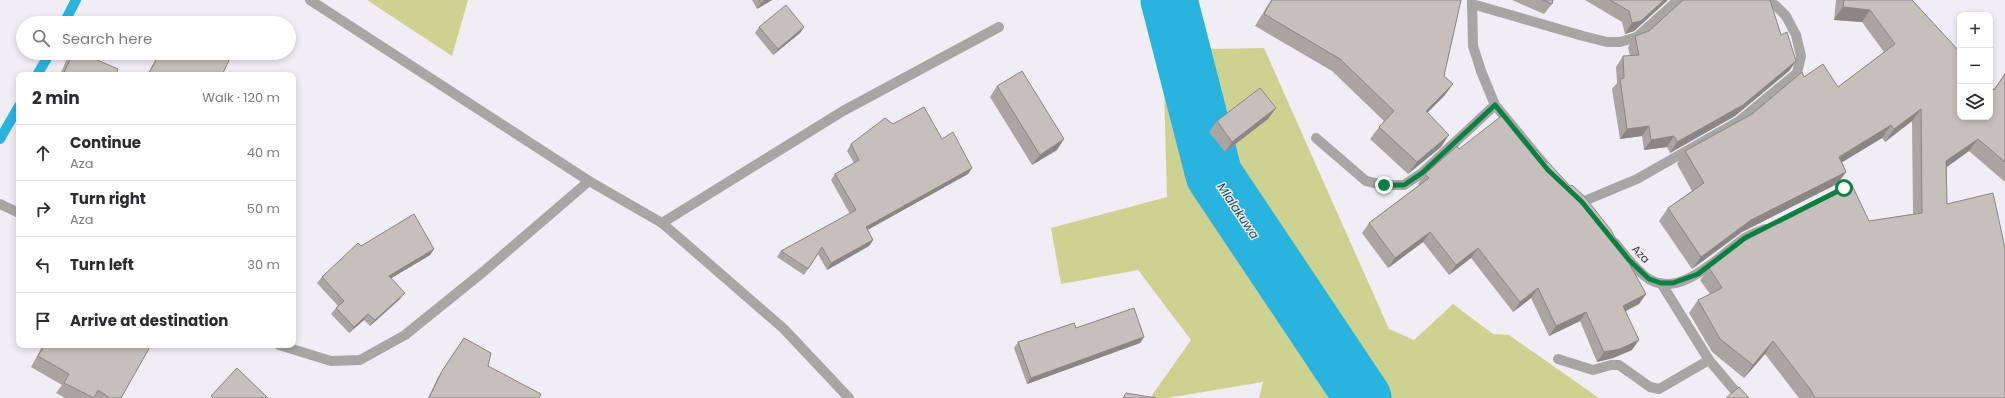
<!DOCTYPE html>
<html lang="en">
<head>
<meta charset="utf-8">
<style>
  body { margin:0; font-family:Poppins,sans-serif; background:#f7f7f7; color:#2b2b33 }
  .controls { position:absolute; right:12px; top:12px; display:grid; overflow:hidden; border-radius:8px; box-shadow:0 2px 6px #0003 }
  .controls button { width:36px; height:36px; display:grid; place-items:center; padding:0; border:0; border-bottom:1px solid #e1e1e2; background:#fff; color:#2b2b33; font:20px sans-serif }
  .stop { position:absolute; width:12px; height:12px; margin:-9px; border:3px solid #0b8043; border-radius:50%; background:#fff }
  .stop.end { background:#0b8043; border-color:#fff; box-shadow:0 1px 4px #0008 }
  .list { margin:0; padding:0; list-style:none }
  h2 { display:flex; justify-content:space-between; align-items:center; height:52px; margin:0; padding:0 16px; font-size:17px }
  h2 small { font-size:13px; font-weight:400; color:#7c7c81 }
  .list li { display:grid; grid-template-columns:26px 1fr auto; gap:12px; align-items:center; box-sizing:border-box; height:56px; padding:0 16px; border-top:1px solid #e1e1e2 }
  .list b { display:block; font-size:15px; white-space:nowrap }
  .list p { margin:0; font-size:13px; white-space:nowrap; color:#7c7c81 }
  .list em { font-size:13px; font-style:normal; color:#7c7c81 }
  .icon { flex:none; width:22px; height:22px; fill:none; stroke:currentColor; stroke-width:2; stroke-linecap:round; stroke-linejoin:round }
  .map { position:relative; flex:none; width:2005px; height:398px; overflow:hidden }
  .search { position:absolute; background:#fff; box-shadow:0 2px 6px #0003; left:16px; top:16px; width:280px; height:44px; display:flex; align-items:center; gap:10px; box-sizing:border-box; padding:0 14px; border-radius:22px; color:#7c7c81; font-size:15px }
  .panel { position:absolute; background:#fff; box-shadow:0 2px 6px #0003; left:16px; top:72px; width:280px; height:276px; border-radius:8px }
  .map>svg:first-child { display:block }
  .green { fill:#ced291 }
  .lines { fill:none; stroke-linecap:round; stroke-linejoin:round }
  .stream { stroke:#28b4de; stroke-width:10 }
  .river { stroke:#28b4de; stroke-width:57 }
  .street { stroke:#a8a5a5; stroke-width:10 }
  .wall { fill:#aaa4a2 }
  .shaded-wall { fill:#8b8684 }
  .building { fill:#c6bfbc; stroke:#8b8684 }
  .route { stroke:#0b8043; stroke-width:5 }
  .labels { text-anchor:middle; stroke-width:3; stroke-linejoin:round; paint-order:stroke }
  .street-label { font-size:11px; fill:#3d3c3f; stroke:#f0eef4 }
  .water-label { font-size:12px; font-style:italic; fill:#11485a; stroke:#f0eef4 }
</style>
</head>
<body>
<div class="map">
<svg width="2005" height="398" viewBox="0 0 2005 398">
  <rect width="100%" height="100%" fill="#f0eef4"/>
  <!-- green -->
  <g class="green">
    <polygon points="367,0 468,0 452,56"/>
    <polygon points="1264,48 1389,329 1414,340 1453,304 1493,334 1509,335 1599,398 1259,398 1263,382 1167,398 1150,398 1191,340 1138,270 1061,284 1051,228 1167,197 1163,50"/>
  </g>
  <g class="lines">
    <!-- stream -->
    <g class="stream">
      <polyline points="64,23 76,0"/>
      <polyline points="37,75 50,53"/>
      <polyline points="0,139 19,106"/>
    </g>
    <!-- river -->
    <polyline class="river" points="1169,0 1214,175 1363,398"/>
    <!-- street -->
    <g class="street">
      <polyline points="310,0 589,181 662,223 783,328 849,398"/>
      <polyline points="1472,0 1473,46 1481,71 1495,105 1543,163"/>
      <polyline points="1472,4 1583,36 1607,42 1620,42 1637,37 1678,0"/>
      <polyline points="1316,138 1366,181 1384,185 1404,185 1422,173 1495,105"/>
      <polyline points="1582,202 1637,179 1739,121 1797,73 1801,56 1796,35 1786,16 1775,5 1764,0"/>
      <polyline points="0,204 19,213"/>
      <polyline points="662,223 843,111 999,27"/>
      <path d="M1615,243C1625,255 1636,271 1649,279C1681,299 1721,254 1745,238C1751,234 1758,232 1765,229"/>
      <polyline points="1661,283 1709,360 1741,398"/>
      <polyline points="279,345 331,361 360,360 405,335 483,272 589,181"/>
      <polyline points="1558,359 1593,370 1611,365 1619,365 1650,387 1659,389 1709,360"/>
    </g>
  </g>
  <!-- wall -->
  <g class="wall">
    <polygon points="752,0 772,0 757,9"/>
    <polygon points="1271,0 1461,0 1444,76 1453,84 1444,96 1427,113 1441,147 1408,174 1370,139 1379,127 1384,121 1332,71 1255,26"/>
    <polygon points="1512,0 1553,0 1552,4 1544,14"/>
    <polygon points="1585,0 1668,0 1634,31 1625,34 1622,22"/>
    <polygon points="1836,0 1912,0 1994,90 2005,73 2005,182 1969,151 1947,167 1947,204 2005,398 1799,398 1765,354 1744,378 1712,352 1689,313 1698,300 1710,294 1700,280 1709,268 1869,221 1913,214 1912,121 1885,142 1882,138 1842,162 1846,172 1837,184 1742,232 1692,269 1659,221 1668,208 1692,191 1677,164 1685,151 1752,114 1804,77 1838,87 1884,52 1862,22 1834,20"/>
    <polygon points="759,27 804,27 800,33 773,55 755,33"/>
    <polygon points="1649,31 1781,35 1796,61 1789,71 1735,116 1670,153 1667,147 1644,150 1642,136 1620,139 1612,89 1617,83 1616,67 1623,56 1630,56 1628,47 1635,36"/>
    <polygon points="72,53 81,53 116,75 60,75 66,61"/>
    <polygon points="159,53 219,53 222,75 147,75"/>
    <polygon points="997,86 1057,150 1032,165 990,97"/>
    <polygon points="1268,119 1225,152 1209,132 1217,121"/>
    <polygon points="893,124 942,139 972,168 968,174 867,230 873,240 869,246 827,270 818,254 804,275 777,257 781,251 850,214 831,180 835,174 854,163 847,151 851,144"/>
    <polygon points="1459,149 1533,153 1546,162 1646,294 1639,304 1626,311 1632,350 1613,358 1597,362 1580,321 1549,336 1531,298 1513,312 1471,258 1449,275 1423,242 1388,268 1362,233 1369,223 1419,185 1418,184 1425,174"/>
    <polygon points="361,246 434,249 430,255 391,278 400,299 370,326 364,320 349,333 331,314 336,308 338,306 317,283 322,277"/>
    <polygon points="1076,328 1144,337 1140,343 1027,384 1014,348 1018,342"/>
    <polygon points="464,338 488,366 539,398 428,398 438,377"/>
    <polygon points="43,345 151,345 121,398 65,398 56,393 62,385 31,367"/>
  </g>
  <!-- shaded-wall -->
  <g class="shaded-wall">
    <polygon points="765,0 772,0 757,9 761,3"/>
    <polygon points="1664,0 1668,0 1634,31 1625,34 1632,23"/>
    <polygon points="1843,7 1870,10 1862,22 1834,20"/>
    <polygon points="804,27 800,33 773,55 778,49"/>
    <polygon points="1796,61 1789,71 1735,116 1670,153 1677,142"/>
    <polygon points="1453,84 1444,96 1417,123 1426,111"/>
    <polygon points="1276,108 1268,119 1225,152 1232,142"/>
    <polygon points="1921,109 1912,121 1885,142 1894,129"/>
    <polygon points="1891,125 1882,138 1831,169 1839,157"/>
    <polygon points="1649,126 1642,136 1620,139 1627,129"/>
    <polygon points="1449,135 1441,147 1408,174 1417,162"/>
    <polygon points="1674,136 1667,147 1644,150 1651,140"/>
    <polygon points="1064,139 1057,150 1032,165 1040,155"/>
    <polygon points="1978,139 1969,151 1938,173 1946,161"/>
    <polygon points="972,168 968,174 862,233 866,227"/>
    <polygon points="1846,172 1837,184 1742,232 1692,269 1701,257 1751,220"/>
    <polygon points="1430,232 1423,242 1388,268 1395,258"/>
    <polygon points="873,240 869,246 827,270 831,263"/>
    <polygon points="1478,248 1471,258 1449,275 1456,265"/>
    <polygon points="434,249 430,255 385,282 389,276"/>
    <polygon points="1538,288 1531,298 1513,312 1520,302"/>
    <polygon points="405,293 400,299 370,326 375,320"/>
    <polygon points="1646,294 1639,304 1616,316 1623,306"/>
    <polygon points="1586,312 1580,321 1549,336 1556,326"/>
    <polygon points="368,314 364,320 349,333 354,327"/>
    <polygon points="1144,337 1140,343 1027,384 1031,378"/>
    <polygon points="1639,340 1632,350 1613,358 1597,362 1604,352"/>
    <polygon points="1773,341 1765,354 1744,378 1753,365"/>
  </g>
  <!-- building -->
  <g class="building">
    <polygon points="759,0 765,0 761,3"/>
    <polygon points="1272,0 1461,0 1444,76 1453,84 1426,111 1449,135 1417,162 1379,127 1394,111 1340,59 1264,14"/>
    <polygon points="1543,0 1553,0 1552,4"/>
    <polygon points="1610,0 1664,0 1641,21 1632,23 1629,11"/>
    <polygon points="1683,0 1770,0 1781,35 1787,32 1796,61 1743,105 1677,142 1674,136 1651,140 1649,126 1627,129 1620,79 1624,78 1623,56 1639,55 1635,36 1649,31"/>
    <polygon points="1844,0 1912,0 1960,52 1960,117 1990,117 1990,85 1994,90 2005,74 2005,162 1978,139 1946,161 1947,204 1993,193 2005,248 2005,398 1815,398 1810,389 1773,341 1753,365 1720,339 1698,300 1722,288 1709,268 1757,231 1851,183 1869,221 1922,213 1921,109 1894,129 1891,125 1839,157 1846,172 1751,220 1701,257 1668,208 1704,183 1685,151 1752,114 1802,72 1804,77 1823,64 1838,87 1895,44 1870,10 1843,7"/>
    <polygon points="786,5 804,27 778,49 759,27"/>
    <polygon points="73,53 81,53 118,69 116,75 63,75"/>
    <polygon points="160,53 219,53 230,58 222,75 152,75 149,73"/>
    <polygon points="1022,71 1064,139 1040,155 997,86"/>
    <polygon points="1260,88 1276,108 1232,142 1217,121"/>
    <polygon points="924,107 942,139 953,132 972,168 866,227 873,240 831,263 822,247 808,269 781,251 856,210 835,174 859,160 851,144 885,118 893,124"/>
    <polygon points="1504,114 1533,153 1537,150 1546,162 1548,162 1570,186 1572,185 1584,196 1611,230 1646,294 1623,306 1639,340 1620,349 1604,352 1586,312 1556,326 1538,288 1520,302 1478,248 1456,265 1430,232 1395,258 1369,223 1429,178 1425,174 1457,146 1459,149"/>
    <polygon points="414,214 434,249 389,276 405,293 375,320 368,314 354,327 336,308 344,301 322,277 358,243 361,246"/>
    <polygon points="1134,308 1144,337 1031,378 1018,342 1074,323 1076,328"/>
    <polygon points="464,338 491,353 488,366 541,394 539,398 429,398 442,371"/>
    <polygon points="45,345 151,345 121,398 110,398 98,390 94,398 64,383 69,374 38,356"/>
    <polygon points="237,368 268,398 213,398 211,396"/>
    <polygon points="1739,387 1749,398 1726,398"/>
    <polygon points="1126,393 1156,398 1123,398"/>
  </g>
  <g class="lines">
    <!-- route -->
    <polyline class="route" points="1384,185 1404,185 1422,173 1495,105 1548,170 1582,202 1629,260 1649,279 1661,283 1673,283 1698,274 1745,238 1844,188"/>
  </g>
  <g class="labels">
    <!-- street labels -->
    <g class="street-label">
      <text transform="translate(1641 254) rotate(47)" y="4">Aza</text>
    </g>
    <!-- water labels -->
    <g class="water-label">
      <text transform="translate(1238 211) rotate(56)" y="4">Mlalakuwa</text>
    </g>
  </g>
</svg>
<div class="controls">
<button>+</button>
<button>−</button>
<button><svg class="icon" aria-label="layers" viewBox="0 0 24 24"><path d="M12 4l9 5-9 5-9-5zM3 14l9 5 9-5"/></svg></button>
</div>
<div class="stop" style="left:1844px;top:188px"></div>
<div class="stop end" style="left:1384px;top:185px"></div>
<div class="search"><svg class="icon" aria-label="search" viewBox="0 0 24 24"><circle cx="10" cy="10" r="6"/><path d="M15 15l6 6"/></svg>Search here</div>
<section class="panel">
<h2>2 min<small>Walk · 120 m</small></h2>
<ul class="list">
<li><svg class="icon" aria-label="ahead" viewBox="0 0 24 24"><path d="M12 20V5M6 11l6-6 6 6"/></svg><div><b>Continue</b><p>Aza</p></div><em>40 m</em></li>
<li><svg class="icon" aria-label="right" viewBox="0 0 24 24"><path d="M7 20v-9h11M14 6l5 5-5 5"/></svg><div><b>Turn right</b><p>Aza</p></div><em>50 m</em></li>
<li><svg class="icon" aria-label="left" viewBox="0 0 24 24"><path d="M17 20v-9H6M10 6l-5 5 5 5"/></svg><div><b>Turn left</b></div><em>30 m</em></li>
<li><svg class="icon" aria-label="arrive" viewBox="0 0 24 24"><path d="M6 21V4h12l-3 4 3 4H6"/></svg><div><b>Arrive at destination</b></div></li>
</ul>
</section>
</div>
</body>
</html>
